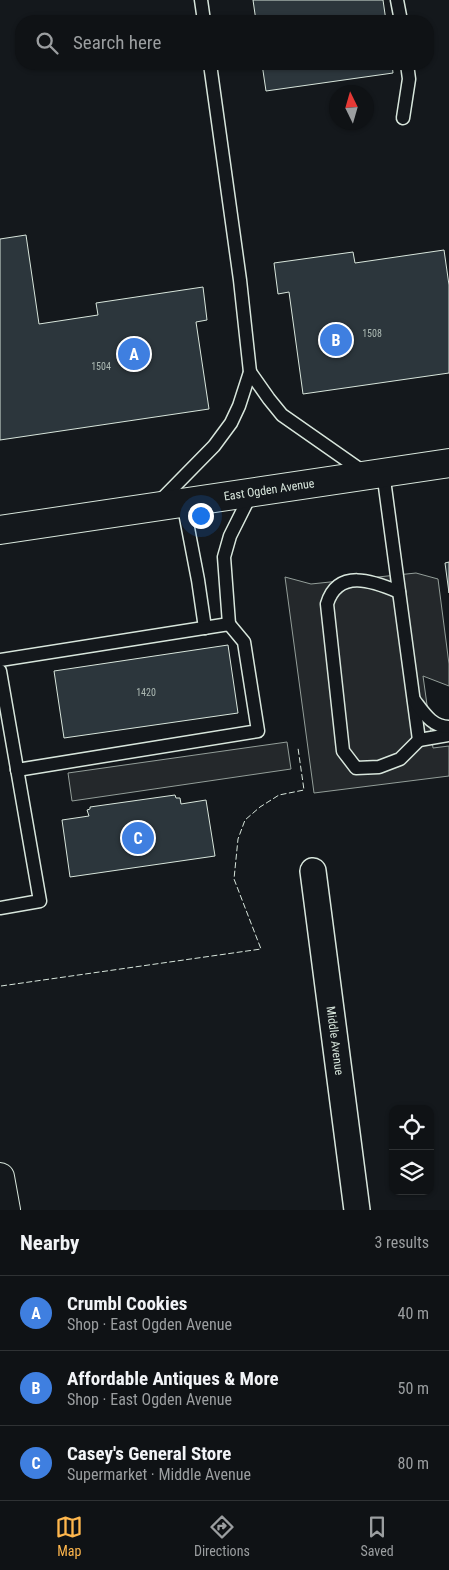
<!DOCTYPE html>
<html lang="en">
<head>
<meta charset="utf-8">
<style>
  body { margin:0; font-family:"Roboto Condensed",sans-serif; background:#181b1e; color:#f1f3f6 }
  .controls { position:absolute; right:15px; bottom:15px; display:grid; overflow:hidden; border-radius:10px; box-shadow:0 1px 4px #0004 }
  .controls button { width:45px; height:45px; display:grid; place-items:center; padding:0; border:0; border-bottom:1px solid #2f3234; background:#0f1215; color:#f1f3f6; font:25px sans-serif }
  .compass { position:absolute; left:329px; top:85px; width:45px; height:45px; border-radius:50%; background:#0f1215; box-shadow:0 1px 4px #0004; rotate:355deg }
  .you { position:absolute; left:200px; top:515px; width:18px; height:18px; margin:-12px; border:4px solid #fff; border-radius:50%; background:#1a73e8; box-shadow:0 0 0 8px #1a73e833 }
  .badge { display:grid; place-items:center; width:32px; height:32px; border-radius:50%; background:#ffb74d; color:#fff; font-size:16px; font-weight:700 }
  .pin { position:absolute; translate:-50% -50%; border:2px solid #fff; box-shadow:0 1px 5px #0006 }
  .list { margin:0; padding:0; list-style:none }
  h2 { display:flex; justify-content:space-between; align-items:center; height:65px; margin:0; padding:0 20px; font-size:21px }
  h2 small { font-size:16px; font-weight:400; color:#9b9ea0 }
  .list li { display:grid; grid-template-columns:32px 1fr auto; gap:15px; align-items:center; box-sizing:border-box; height:75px; padding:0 20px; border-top:1px solid #2f3234 }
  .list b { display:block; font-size:19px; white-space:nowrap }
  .list p { margin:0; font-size:16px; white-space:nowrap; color:#9b9ea0 }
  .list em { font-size:16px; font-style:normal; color:#9b9ea0 }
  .icon { flex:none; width:28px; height:28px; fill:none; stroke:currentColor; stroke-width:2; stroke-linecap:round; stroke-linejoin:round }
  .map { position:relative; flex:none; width:449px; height:1210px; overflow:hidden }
  .search { position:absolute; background:#0f1215; box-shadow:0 1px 4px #0004; left:15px; right:15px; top:15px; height:55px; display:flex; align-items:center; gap:12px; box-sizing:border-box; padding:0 18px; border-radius:20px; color:#9b9ea0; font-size:19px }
  .sheet { height:290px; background:#0f1215 }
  nav { display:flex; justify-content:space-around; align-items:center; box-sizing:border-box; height:70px; border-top:1px solid #2f3234; background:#0f1215; font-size:14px; color:#9b9ea0 }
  nav a { display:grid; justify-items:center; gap:2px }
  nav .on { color:#ffb74d }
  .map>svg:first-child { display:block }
  .parking { fill:#24282b; stroke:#939e99 }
  .building { fill:#2c363c; stroke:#d8e6dc }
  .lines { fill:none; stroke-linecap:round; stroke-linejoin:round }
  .lane-casing { stroke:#d8e6dc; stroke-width:15 }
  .street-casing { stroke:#d8e6dc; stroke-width:28 }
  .secondary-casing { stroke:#d8e6dc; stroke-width:30 }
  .primary-casing { stroke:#d8e6dc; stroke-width:30 }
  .lane { stroke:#14181c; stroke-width:12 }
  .street { stroke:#14181c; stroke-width:25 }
  .secondary { stroke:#14181c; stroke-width:28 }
  .primary { stroke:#14181c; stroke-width:28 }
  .fence { stroke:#d8e6dc; stroke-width:1; stroke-dasharray:6 2.5; stroke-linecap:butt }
  .labels { text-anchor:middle; stroke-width:4; stroke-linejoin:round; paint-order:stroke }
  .number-label { font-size:10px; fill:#adbab4 }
  .street-label { font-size:12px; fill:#d8e6dc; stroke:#14181c }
</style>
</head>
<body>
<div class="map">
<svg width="449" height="1210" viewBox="0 0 449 1210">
  <rect width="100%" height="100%" fill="#14181c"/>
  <!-- parking -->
  <g class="parking">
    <polygon points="416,573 438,579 449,664 449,686 423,676 433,748 449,746 449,776 314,793 285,577 311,584"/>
    <polygon points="287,742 291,769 72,801 68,773"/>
  </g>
  <!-- building -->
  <g class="building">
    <polygon points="253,0 383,0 386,21 256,21"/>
    <polygon points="262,64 392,64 393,73 266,91"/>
    <polygon points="26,235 39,324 98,315 96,303 203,287 207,320 196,322 209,409 0,440 0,239"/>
    <polygon points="444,250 449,285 449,373 303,394 289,292 278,294 274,263 353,252 355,263"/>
    <polygon points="449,562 449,593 445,563"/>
    <polygon points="228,645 238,713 64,738 54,671"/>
    <polygon points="175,795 176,798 180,798 181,804 206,800 215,856 70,877 62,820 89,816 87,810 90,809 90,807"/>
  </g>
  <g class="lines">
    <!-- lane casing -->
    <g class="lane-casing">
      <g id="lane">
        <polyline points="201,0 204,21"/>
        <polyline points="397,0 401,21"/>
        <polyline points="403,118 409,79 407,64"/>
        <polyline points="250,372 269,399 282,415 365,473"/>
        <polyline points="383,472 419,740 449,735"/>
        <polyline points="159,502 214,446 231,423 239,406 250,372 240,280 210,64"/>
        <polyline points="183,502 198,580 205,628"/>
        <path d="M399,592C373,581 338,568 327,604L343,751L356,768L379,767L400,759L419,740"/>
        <polyline points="229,624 224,557 230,536 252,492"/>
        <polyline points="0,660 229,624 244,642 258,731 17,770"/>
        <polyline points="0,671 40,901 0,908"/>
        <path d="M414,700C424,713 432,727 449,727"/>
      </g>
    </g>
    <!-- street casing -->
    <g class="street-casing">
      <g id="street">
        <path id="s1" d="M313,871L357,1210"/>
      </g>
    </g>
    <!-- secondary casing -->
    <g class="secondary-casing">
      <polyline id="secondary" points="0,1177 6,1210"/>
    </g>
    <!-- primary casing -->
    <g class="primary-casing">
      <g id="primary">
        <path id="s2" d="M0,530L449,463"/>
      </g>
    </g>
    <!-- lane -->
    <use href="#lane" class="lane"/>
    <!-- street -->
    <use href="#street" class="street"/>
    <!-- secondary -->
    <use href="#secondary" class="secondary"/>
    <!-- primary -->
    <use href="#primary" class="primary"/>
    <!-- fence -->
    <polyline class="fence" points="1,986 261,949 234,879 238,839 245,820 260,807 279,795 304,790 298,748"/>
  </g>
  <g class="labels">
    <!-- number labels -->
    <g class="number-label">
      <text x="372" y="337">1508</text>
      <text x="101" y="370">1504</text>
      <text x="146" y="696">1420</text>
    </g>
    <!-- street labels -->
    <g class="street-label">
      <text dy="4" stroke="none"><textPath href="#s2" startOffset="272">East Ogden Avenue</textPath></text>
      <text dy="4" stroke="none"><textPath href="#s1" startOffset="171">Middle Avenue</textPath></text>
    </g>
  </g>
</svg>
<div class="controls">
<button><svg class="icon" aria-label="locate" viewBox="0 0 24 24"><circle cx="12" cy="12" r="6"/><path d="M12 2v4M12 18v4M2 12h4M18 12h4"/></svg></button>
<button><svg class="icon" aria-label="layers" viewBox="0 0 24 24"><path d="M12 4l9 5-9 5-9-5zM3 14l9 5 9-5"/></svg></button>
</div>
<svg class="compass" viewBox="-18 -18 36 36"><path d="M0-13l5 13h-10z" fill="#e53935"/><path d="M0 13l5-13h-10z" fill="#9b9ea0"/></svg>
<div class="you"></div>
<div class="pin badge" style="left:134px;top:354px;background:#3f7fe0">A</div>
<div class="pin badge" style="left:336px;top:340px;background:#3f7fe0">B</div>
<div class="pin badge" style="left:138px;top:838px;background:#3f7fe0">C</div>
<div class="search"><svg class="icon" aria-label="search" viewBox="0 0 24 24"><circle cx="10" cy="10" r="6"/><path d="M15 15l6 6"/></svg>Search here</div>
</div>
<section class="sheet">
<h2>Nearby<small>3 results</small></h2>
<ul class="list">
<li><span class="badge" style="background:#3f7fe0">A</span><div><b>Crumbl Cookies</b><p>Shop · East Ogden Avenue</p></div><em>40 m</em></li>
<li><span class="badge" style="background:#3f7fe0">B</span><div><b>Affordable Antiques &amp; More</b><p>Shop · East Ogden Avenue</p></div><em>50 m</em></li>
<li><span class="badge" style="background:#3f7fe0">C</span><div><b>Casey's General Store</b><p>Supermarket · Middle Avenue</p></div><em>80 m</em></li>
</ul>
</section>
<nav>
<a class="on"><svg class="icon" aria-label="map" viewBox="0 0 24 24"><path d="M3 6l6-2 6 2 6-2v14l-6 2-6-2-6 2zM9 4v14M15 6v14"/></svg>Map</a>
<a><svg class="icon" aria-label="directions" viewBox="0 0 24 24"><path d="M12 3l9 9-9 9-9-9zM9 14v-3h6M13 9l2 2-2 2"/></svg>Directions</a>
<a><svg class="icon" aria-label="saved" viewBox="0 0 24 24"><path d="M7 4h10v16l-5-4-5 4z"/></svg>Saved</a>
</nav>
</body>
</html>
